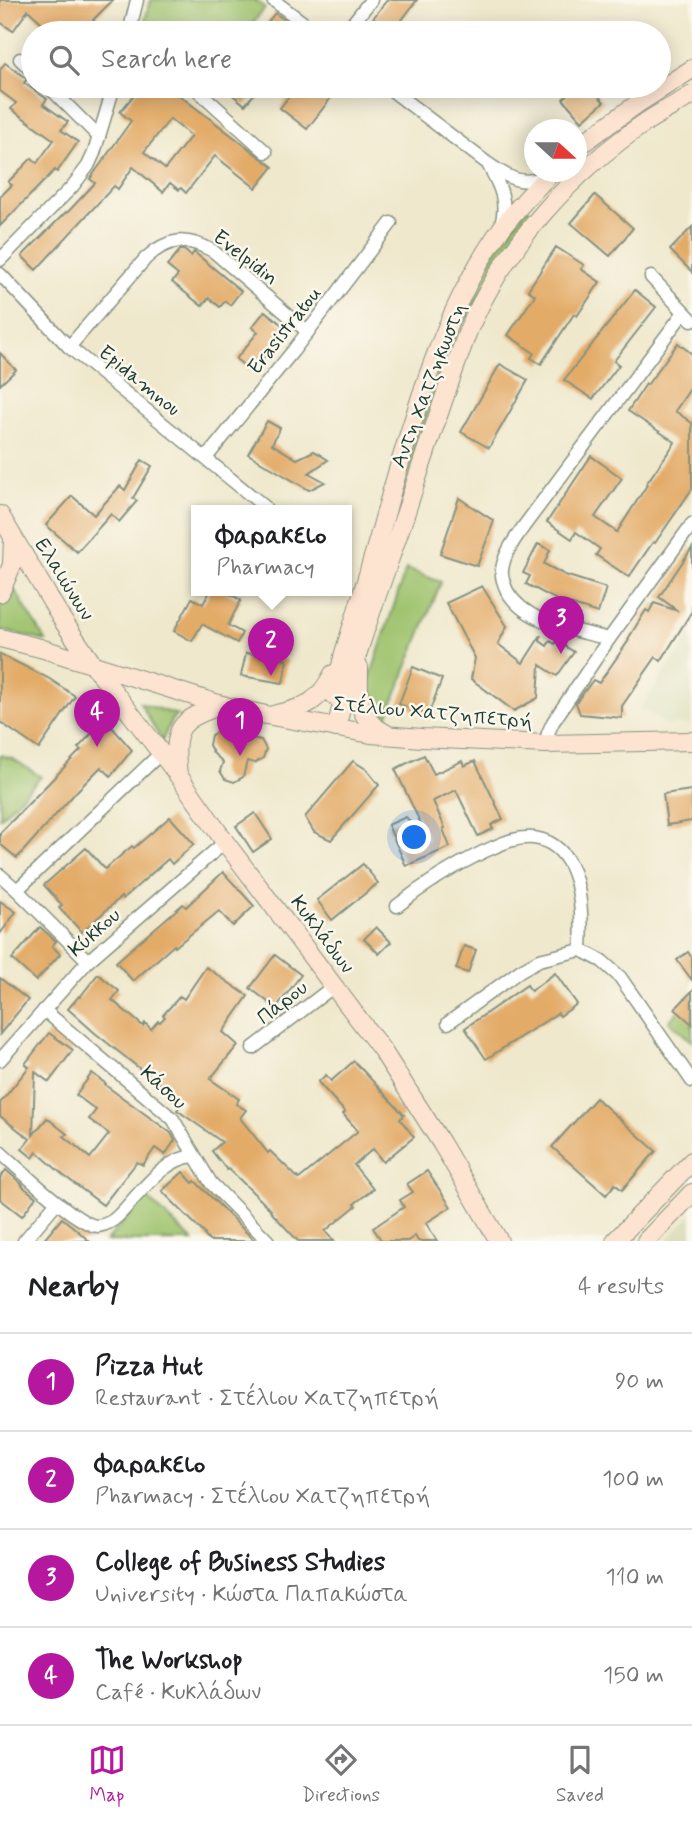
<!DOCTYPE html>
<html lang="en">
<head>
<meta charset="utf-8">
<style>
  body { margin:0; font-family:Mynerve,sans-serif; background:#f2f2f2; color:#202124 }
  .compass { position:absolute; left:524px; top:119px; width:63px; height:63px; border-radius:50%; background:#fff; box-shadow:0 4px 18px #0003; rotate:111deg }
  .you { position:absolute; left:415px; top:838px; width:24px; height:24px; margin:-18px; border:5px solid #fff; border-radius:50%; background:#1a73e8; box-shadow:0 0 0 10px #1a73e833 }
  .badge { display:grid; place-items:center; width:46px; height:46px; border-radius:50%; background:#b5179e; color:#fff; font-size:23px; font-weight:700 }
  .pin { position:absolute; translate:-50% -58px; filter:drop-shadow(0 2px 4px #0008) }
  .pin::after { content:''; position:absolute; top:37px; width:24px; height:21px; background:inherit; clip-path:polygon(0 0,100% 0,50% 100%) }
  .popup { position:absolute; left:191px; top:505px; width:161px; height:91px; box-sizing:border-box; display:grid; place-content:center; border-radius:0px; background:#fff; filter:drop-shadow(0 2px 5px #0005); font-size:23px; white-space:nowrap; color:#757577 }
  .popup b { font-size:26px; color:#202124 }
  .popup::after { content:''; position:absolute; left:50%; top:100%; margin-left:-14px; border:14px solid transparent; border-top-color:#fff }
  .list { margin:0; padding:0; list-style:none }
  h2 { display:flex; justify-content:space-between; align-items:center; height:91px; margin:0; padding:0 28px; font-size:30px }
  h2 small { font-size:23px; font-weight:400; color:#757577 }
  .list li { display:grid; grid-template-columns:46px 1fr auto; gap:21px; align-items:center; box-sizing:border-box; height:98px; padding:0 28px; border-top:2px solid #e0e0e0 }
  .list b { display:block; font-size:26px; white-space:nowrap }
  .list p { margin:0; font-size:23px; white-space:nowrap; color:#757577 }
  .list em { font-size:23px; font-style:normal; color:#757577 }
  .icon { flex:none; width:38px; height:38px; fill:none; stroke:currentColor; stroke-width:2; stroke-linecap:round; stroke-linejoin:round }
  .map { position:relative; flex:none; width:692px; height:1241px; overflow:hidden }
  .search { position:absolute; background:#fff; box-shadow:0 4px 18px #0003; left:21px; right:21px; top:21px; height:77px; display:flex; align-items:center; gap:18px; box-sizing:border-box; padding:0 24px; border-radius:38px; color:#757577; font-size:26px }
  .sheet { height:483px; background:#fff }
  nav { display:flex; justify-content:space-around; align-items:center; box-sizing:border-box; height:98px; border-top:2px solid #e0e0e0; background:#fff; font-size:19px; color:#757577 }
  nav a { display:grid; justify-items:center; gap:4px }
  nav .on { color:#b5179e }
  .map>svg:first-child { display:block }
  .built { fill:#dcdebc }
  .green { fill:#9ec36d; stroke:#5e8050; stroke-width:2 }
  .building { fill:#e3ab68; fill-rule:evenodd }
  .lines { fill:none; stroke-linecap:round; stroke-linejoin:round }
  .minor-casing { stroke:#879280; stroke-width:15 }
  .secondary-casing { stroke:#879280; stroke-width:20 }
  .minor { stroke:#fff; stroke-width:12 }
  .secondary { stroke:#fde4d1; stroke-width:18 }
  .labels { text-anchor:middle; stroke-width:5; stroke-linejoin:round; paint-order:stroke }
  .street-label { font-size:21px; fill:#1f3d34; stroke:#fbf7ec }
</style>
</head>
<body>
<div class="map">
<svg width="692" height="1241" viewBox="0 0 692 1241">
  <rect width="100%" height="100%" fill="#fbf7ec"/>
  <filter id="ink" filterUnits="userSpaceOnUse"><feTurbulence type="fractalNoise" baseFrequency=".0143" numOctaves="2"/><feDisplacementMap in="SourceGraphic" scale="14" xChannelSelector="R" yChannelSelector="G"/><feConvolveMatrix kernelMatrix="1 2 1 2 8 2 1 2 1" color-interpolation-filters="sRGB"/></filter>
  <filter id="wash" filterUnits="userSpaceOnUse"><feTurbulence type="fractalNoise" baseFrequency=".00686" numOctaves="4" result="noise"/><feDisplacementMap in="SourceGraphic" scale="28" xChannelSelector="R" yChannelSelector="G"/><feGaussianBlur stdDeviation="1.57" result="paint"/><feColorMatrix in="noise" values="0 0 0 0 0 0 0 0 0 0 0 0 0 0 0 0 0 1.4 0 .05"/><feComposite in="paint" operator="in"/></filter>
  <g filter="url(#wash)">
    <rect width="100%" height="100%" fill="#efe8cc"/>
    <!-- built -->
    <g class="built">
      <polygon points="692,633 692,724 667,725 640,708"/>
      <polygon points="692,1214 692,1241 666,1241"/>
    </g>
    <!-- green -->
    <g class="green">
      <polygon points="151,0 255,0 265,8 245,33 150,33 143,27"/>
      <polygon points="527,208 534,214 460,328 441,375 400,501 398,500 400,483 452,325 499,245"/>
      <polygon points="406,569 441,582 385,722 377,719 368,710 367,687"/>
      <polygon points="14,589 46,641 0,630 0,607"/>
      <polygon points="140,703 177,715 172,719 162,741"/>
      <polygon points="0,755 13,759 41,777 0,818"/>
      <polygon points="692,997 692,1042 669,1021"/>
      <polygon points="146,1197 193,1241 106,1241"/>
    </g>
    <g id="blocks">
      <!-- building -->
      <g class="building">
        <polygon points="0,0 113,0 93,20 108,33 53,33 28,10 13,31 0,22"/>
        <polygon points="387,0 417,0 392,33 362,33"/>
        <polygon points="275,13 292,25 302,33 259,33"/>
        <polygon points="5,63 27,79 24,83 47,99 43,104 68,122 61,130 78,142 57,172 55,170 0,226 0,197 12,185 8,182 32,158 37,163 54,140 11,109 16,103 0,91 0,70"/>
        <path d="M141,86H167L273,167L256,188L215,156L186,193L181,188L179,190L170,183L163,192L133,167L118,189L114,186L36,270L22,256L66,212L67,213L95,183L90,179L131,121L120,112ZM170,119L191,136L165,169L144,152Z"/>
        <polygon points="222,86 261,86 245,105"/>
        <polygon points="297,86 340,86 307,129 280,108"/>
        <polygon points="577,86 589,86 604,102 582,121 563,99"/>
        <polygon points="595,195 633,228 610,256 571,223"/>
        <polygon points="692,227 692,272 670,250"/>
        <polygon points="556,247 584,265 581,269 600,282 577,316 574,314 541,364 531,358 534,353 508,335 535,295 528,290"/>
        <polygon points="180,250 184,250 191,256 194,252 241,291 230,305 225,301 220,307 209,298 202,306 172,282 178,275 167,266"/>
        <polygon points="635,290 656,307 614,361 619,365 593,399 564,380"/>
        <polygon points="265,311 287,329 252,372 236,359 258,332 252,327"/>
        <polygon points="678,343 692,354 692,386 675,411 692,423 692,489 655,543 653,542 629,577 596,555 600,549 576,532 572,539 547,522 591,456 622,478 595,517 617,532 647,485 646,484 674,444 675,442 628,411 646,384 647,385"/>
        <polygon points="0,353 16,370 0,385"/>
        <polygon points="500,364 528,380 489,448 461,432"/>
        <polygon points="267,421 280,428 272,444 297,459 314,451 328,460 309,473 325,482 309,490 248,454"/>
        <polygon points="142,460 152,466 133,498 137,501 119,522 111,514 77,552 46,525 72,496 94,515 120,486 125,490"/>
        <polygon points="459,498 494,521 477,566 440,554"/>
        <polygon points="538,544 550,550 544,564 565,575 606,588 598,613 557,600 526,584 530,576 523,573"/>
        <polygon points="692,548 692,611 661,661 656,657 622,706 622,718 580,714 576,703 593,680 599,683 629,640 628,639 646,610 649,612 654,603 678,611 659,597"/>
        <polygon points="482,586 507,626 498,644 523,663 541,635 540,641 547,646 550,641 555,644 557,641 574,652 557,676 540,665 538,698 514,711 471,679 475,658 446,603"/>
        <polygon points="211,590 222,590 241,600 228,625 242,633 237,643 202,624 192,641 174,631 192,598 203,604"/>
        <polygon points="246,653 287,660 283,683 241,676"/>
        <polygon points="0,654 48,678 75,696 39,749 0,722"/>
        <polygon points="413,667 442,679 428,715 399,704"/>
        <polygon points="105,719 132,750 111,776 101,767 77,791 17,858 0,844 0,833 81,750 78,748"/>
        <polygon points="220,731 229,733 232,739 243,743 252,738 261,740 266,749 263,758 255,763 247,761 243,777 234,782 225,779 220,771 223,762 213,753 209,745 211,735"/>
        <polygon points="424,755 434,774 462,761 464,766 475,761 503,819 491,825 493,829 478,836 456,790 433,801 445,828 443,829 450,847 406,866 388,825 406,817 426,841 428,839 395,769"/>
        <polygon points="353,761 366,769 379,785 331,840 314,832 305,817"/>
        <polygon points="692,790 692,821 667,825 663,794"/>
        <polygon points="255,813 272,839 253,852 236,826"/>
        <polygon points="170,817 194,844 172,864 168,859 123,899 121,897 82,932 59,908 62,905 44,885 86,848 105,869 132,846 134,848"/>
        <polygon points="363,864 378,883 332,920 317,900"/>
        <polygon points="223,872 254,906 233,926 219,911 175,947 174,945 133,981 116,962 183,904 186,907"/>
        <polygon points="0,901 16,912 0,934"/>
        <polygon points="40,927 56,941 52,946 60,954 36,981 12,959"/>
        <polygon points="376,927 391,942 379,954 364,939"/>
        <polygon points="464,946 476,950 468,973 456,969"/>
        <polygon points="688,952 692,958 692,980 677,960"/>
        <polygon points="275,955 301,975 276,1008 250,988"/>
        <polygon points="206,967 248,996 223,1032 238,1045 210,1079 239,1099 236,1104 246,1110 240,1118 268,1153 270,1151 299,1179 358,1131 343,1114 345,1112 318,1082 326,1075 331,1081 354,1061 404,1115 400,1119 414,1137 383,1162 373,1149 354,1165 373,1189 354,1204 356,1206 325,1231 334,1241 298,1241 270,1211 271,1210 229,1169 227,1170 212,1151 222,1142 177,1110 184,1101 149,1076 95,1033 68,1009 79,996 80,997 98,974 119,991 112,1000 143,1026 145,1023 151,1029 158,1021 160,1022 165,1017 163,1015 180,996 184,999"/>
        <polygon points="555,973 577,1004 560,1016 558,1013 486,1059 465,1028 527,985 531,991"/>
        <polygon points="0,978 28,1000 0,1034"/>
        <polygon points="692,991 692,1024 675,1009"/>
        <polygon points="49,1033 73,1050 49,1082 35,1072 33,1135 47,1118 67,1134 64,1136 90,1158 109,1134 89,1119 96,1110 76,1095 92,1073 106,1084 105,1085 171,1133 175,1140 165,1155 155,1148 143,1165 137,1162 103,1205 63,1175 37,1152 33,1158 22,1149 30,1139 0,1116 0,1103 29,1067 25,1064"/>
        <polygon points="596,1098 656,1151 622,1190 615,1184 606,1195 552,1147"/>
        <polygon points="6,1170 23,1185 22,1186 36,1197 22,1216 0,1199 0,1178"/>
        <polygon points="427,1171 451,1207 426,1223 437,1241 418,1241 415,1236 408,1241 382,1241 373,1228 404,1207 400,1200 413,1192 407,1184"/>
        <polygon points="183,1172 193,1183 195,1181 255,1241 209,1241 204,1235 205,1234 162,1191"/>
        <polygon points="62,1218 77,1230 89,1241 43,1241"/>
      </g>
    </g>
  </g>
  <g filter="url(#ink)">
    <use href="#blocks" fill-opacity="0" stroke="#879280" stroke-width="2"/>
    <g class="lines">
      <!-- minor casing -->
      <g class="minor-casing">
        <g id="minor">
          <polyline points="273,0 317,33"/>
          <polyline points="129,33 137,0"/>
          <polyline points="345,33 371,0"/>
          <polyline points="20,59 33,72"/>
          <polyline points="48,86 99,137"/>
          <polyline points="193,86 266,152"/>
          <path d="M386,86L487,163C510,178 517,185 545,178"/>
          <path d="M489,166C500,186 508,202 501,225"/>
          <polyline points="0,260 72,187 88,166 94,153 114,86"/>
          <polyline points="0,274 69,347 265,507"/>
          <polyline points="651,277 692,320"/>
          <path d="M69,347L146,258C168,238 186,236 213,251L308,332"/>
          <polyline points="206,458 293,351 391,223"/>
          <path d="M609,639C574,629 527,625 507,591C504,584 501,577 502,570C504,553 515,539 524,526L684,312"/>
          <polyline points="546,744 548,733 553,722 609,639 692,524"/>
          <polyline points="0,875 17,890 88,961"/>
          <polyline points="17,890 161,753"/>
          <path d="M397,906C426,883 450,868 483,852C499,845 515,836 534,838C583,845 583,913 581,950L539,960L521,970L448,1023"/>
          <polyline points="581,950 602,961 620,977 692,1081"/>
          <polyline points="44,1010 173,1119 211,1183 268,1241"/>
          <polyline points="253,1048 334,986"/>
          <polyline points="0,1060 88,961 225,842"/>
          <path d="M0,1152C17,1167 79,1227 98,1226C105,1225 113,1221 118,1216C139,1195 163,1158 194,1156"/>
          <polyline points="24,1241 57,1202"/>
        </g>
      </g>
      <!-- secondary casing -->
      <g class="secondary-casing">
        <g id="secondary">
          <polyline points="576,148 637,104 692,69"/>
          <polyline points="0,515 63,621 94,666 178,775 225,842 382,1050 442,1144 499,1241"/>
          <polyline points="0,593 12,565 13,539"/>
          <polyline points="0,638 40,648 225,706 266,715 371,734 422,738 546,744 692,741"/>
          <path d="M359,667C359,697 355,718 385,733"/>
          <path d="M334,696L344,653C361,599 377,545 392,490C418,402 444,313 496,236C512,213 532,192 552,172"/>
          <path d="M276,714C307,708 319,701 333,674"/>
          <path d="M336,728C354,656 381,585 405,515C422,463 439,411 458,359C462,348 466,335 471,324C509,242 571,173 646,122C661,112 677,104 692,95"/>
          <path d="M178,775C173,728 177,720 223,705"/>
          <polyline points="615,1241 692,1161"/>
          <polyline points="646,1241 692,1193"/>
        </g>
      </g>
      <!-- minor -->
      <use href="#minor" class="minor"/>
      <!-- secondary -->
      <use href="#secondary" class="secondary"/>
    </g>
  </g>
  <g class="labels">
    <!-- street labels -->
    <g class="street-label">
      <text transform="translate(246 257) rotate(38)" y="7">Evelpidin</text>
      <text transform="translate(284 330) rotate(-52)" y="7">Erasistratou</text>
      <text transform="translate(140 380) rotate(39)" y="7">Epidamnou</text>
      <text transform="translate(428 385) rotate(-69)" y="7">Αντη Χατζηκωστη</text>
      <text transform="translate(65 579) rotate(58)" y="7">Ελαιώνων</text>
      <text transform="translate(433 712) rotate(5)" y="7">Στέλιου Χατζηπετρή</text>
      <text transform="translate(94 932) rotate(-42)" y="7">Κύκκου</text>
      <text transform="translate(323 934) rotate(53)" y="7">Κυκλάδων</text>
      <text transform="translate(282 1002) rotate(-38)" y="7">Πάρου</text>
      <text transform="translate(164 1087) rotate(42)" y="7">Κάσου</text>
    </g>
  </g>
</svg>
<svg class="compass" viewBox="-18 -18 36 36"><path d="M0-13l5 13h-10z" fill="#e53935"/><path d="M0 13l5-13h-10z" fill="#757577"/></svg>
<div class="you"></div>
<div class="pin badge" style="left:240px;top:756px">1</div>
<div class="pin badge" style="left:271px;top:676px">2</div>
<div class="popup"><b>Φαρακειο</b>Pharmacy</div>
<div class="pin badge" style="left:561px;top:654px">3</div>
<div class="pin badge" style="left:97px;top:747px">4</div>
<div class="search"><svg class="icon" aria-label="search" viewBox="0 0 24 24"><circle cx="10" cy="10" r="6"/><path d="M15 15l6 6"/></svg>Search here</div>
</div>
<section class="sheet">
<h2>Nearby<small>4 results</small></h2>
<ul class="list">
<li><span class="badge">1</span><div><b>Pizza Hut</b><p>Restaurant · Στέλιου Χατζηπετρή</p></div><em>90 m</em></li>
<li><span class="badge">2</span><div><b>Φαρακειο</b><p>Pharmacy · Στέλιου Χατζηπετρή</p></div><em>100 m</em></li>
<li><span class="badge">3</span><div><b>College of Business Studies</b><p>University · Κώστα Παπακώστα</p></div><em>110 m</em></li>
<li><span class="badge">4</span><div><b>The Workshop</b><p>Café · Κυκλάδων</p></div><em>150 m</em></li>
</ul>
</section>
<nav>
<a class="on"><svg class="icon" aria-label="map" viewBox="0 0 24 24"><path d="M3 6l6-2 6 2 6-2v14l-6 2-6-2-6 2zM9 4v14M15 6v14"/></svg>Map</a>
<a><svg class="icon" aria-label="directions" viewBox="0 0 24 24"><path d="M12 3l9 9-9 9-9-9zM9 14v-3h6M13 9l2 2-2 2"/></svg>Directions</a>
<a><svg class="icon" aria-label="saved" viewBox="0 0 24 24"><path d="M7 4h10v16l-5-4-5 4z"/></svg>Saved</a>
</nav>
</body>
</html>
